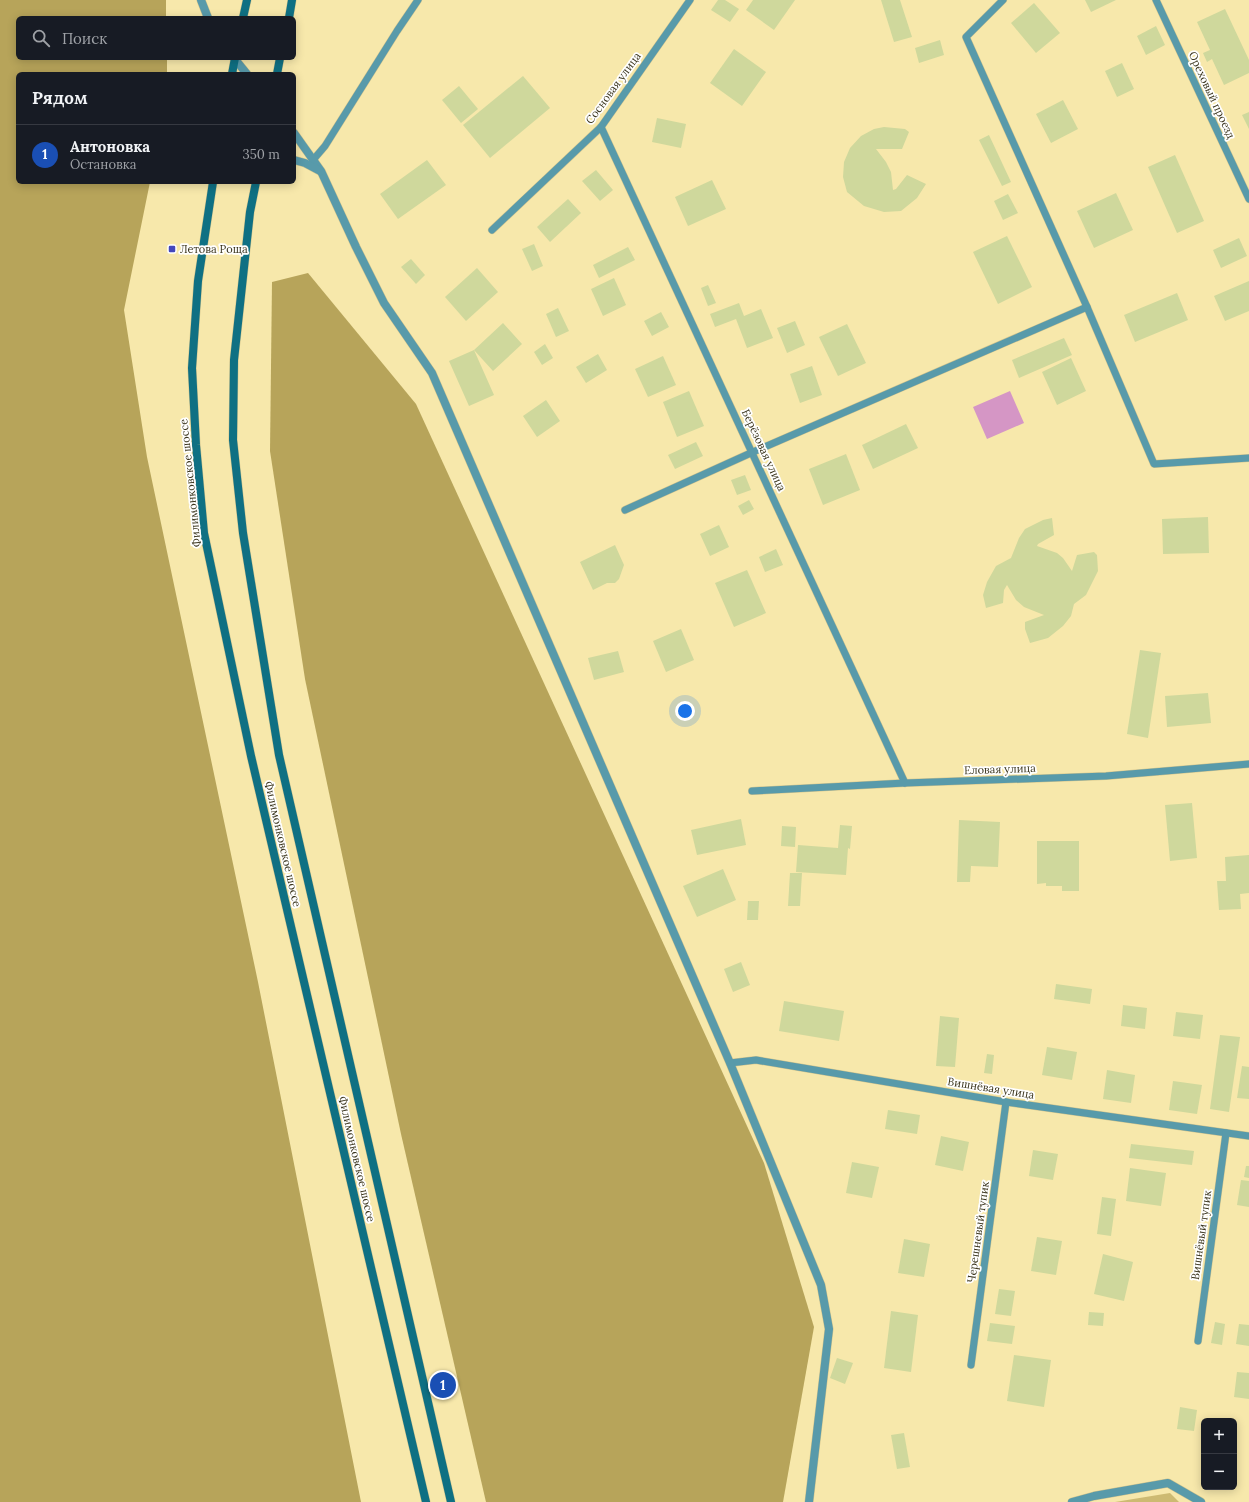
<!DOCTYPE html>
<html lang="ru">
<head>
<meta charset="utf-8">
<style>
  body { margin:0; font-family:Lora,serif; background:#20242c; color:#f1f3f6 }
  .controls { position:absolute; right:12px; bottom:12px; display:grid; overflow:hidden; border-radius:6px; box-shadow:0 2px 10px #0003 }
  .controls button { width:36px; height:36px; display:grid; place-items:center; padding:0; border:0; border-bottom:1px solid #363941; background:#171b24; color:#f1f3f6; font:20px sans-serif }
  .you { position:absolute; left:685px; top:711px; width:14px; height:14px; margin:-10px; border:3px solid #fff; border-radius:50%; background:#1a73e8; box-shadow:0 0 0 6px #1a73e833 }
  .badge { display:grid; place-items:center; width:26px; height:26px; border-radius:50%; background:#7c3aed; color:#fff; font-size:13px; font-weight:700 }
  .pin { position:absolute; translate:-50% -50%; border:2px solid #fff; box-shadow:0 1px 4px #0006 }
  .list { margin:0; padding:0; list-style:none }
  h2 { display:flex; justify-content:space-between; align-items:center; height:52px; margin:0; padding:0 16px; font-size:17px }
  h2 small { font-size:13px; font-weight:400; color:#9ea1a6 }
  .list li { display:grid; grid-template-columns:26px 1fr auto; gap:12px; align-items:center; box-sizing:border-box; height:60px; padding:0 16px; border-top:1px solid #363941 }
  .list b { display:block; font-size:15px; white-space:nowrap }
  .list p { margin:0; font-size:13px; white-space:nowrap; color:#9ea1a6 }
  .list em { font-size:13px; font-style:normal; color:#9ea1a6 }
  .icon { flex:none; width:22px; height:22px; fill:none; stroke:currentColor; stroke-width:2; stroke-linecap:round; stroke-linejoin:round }
  .map { position:relative; flex:none; width:1249px; height:1502px; overflow:hidden }
  .search { position:absolute; background:#171b24; box-shadow:0 2px 10px #0003; left:16px; top:16px; width:280px; height:44px; display:flex; align-items:center; gap:10px; box-sizing:border-box; padding:0 14px; border-radius:6px; color:#9ea1a6; font-size:15px }
  .panel { position:absolute; background:#171b24; box-shadow:0 2px 10px #0003; left:16px; top:72px; width:280px; height:112px; border-radius:6px }
  .map>svg:first-child { display:block }
  .green { fill:#cdba72 }
  .forest { fill:#b7a45a }
  .water { fill:#d596c5 }
  .building { fill:#cfd89c }
  .lines { fill:none; stroke-linecap:round; stroke-linejoin:round }
  .service-casing { stroke:#d1c48e; stroke-width:8 }
  .minor-casing { stroke:#d1c48e; stroke-width:9 }
  .secondary-casing { stroke:#d1c48e; stroke-width:9 }
  .service { stroke:#589aaa; stroke-width:7 }
  .minor { stroke:#589aaa; stroke-width:8 }
  .secondary { stroke:#0f7083; stroke-width:8 }
  .poi-dot { fill:#4347bc; stroke:#fff; stroke-width:1.5 }
  .labels { text-anchor:middle; stroke-width:3.5; stroke-linejoin:round; paint-order:stroke }
  .street-label { font-size:11px; fill:#3a341c; stroke:#fff }
  .poi-label { font-size:11px; fill:#3a341c; stroke:#fff; text-anchor:start }
</style>
</head>
<body>
<div class="map">
<svg width="1249" height="1502" viewBox="0 0 1249 1502">
  <rect width="100%" height="100%" fill="#f7e8ab"/>
  <!-- green -->
  <polygon class="green" points="1170,1493 1179,1502 1115,1502"/>
  <!-- forest -->
  <g class="forest">
    <polygon points="0,0 166,0 166,18 18,18 18,58 167,58 167,74 18,74 18,182 150,182 124,310 147,457 258,982 361,1502 0,1502"/>
    <polygon points="308,273 416,404 764,1163 814,1327 783,1502 486,1502 401,1134 305,679 270,451 272,282"/>
  </g>
  <!-- water -->
  <polygon class="water" points="1010,391 1024,423 987,439 973,407"/>
  <!-- building -->
  <g class="building">
    <polygon points="718,0 725,0 739,9 730,22 711,10"/>
    <polygon points="753,0 795,0 774,30 746,10"/>
    <polygon points="881,0 900,0 912,37 894,42"/>
    <polygon points="1085,0 1116,0 1091,12"/>
    <polygon points="1034,3 1060,33 1036,53 1011,23"/>
    <polygon points="1225,9 1249,60 1249,73 1224,85 1212,59 1207,62 1203,53 1210,50 1197,22"/>
    <polygon points="1156,26 1165,45 1146,55 1137,36"/>
    <polygon points="940,40 944,55 919,63 915,48"/>
    <polygon points="734,49 766,72 742,106 710,83"/>
    <polygon points="1122,63 1134,89 1117,97 1105,71"/>
    <polygon points="523,76 550,108 490,158 463,125"/>
    <polygon points="459,86 478,109 461,123 442,100"/>
    <polygon points="1063,100 1078,129 1051,143 1036,114"/>
    <polygon points="1249,112 1249,129 1242,115"/>
    <polygon points="657,118 686,124 681,148 652,142"/>
    <polygon points="884,127 905,129 909,132 902,149 876,149 886,162 891,172 893,190 896,189 907,175 926,184 917,198 901,211 884,212 864,206 847,192 843,177 844,162 850,148 861,136 874,129"/>
    <polygon points="989,135 1011,182 1002,186 979,140"/>
    <polygon points="1175,155 1204,221 1177,233 1148,167"/>
    <polygon points="427,160 446,185 398,219 380,194"/>
    <polygon points="596,170 613,190 600,201 582,181"/>
    <polygon points="712,180 726,209 688,226 675,197"/>
    <polygon points="1116,193 1133,230 1094,248 1077,211"/>
    <polygon points="1008,194 1018,213 1003,220 994,201"/>
    <polygon points="568,199 581,213 550,242 537,227"/>
    <polygon points="1007,236 1032,287 998,304 973,252"/>
    <polygon points="1239,238 1247,256 1221,268 1213,250"/>
    <polygon points="534,244 543,266 532,271 522,249"/>
    <polygon points="628,247 635,260 599,278 593,265"/>
    <polygon points="411,259 425,275 416,284 401,267"/>
    <polygon points="477,268 498,292 466,321 445,297"/>
    <polygon points="614,278 626,305 603,316 591,289"/>
    <polygon points="1249,281 1249,311 1225,321 1214,296"/>
    <polygon points="708,285 716,303 708,306 701,288"/>
    <polygon points="1177,293 1188,320 1135,342 1124,315"/>
    <polygon points="739,303 744,316 761,309 773,338 747,348 736,319 715,327 710,314"/>
    <polygon points="558,308 569,331 556,337 546,314"/>
    <polygon points="661,312 669,327 652,336 644,321"/>
    <polygon points="795,321 805,345 787,353 777,328"/>
    <polygon points="503,323 522,344 493,371 474,350 494,395 469,406 449,361 474,350"/>
    <polygon points="847,324 866,363 838,376 819,337"/>
    <polygon points="1064,338 1072,355 1019,378 1012,360"/>
    <polygon points="545,344 553,358 542,365 534,352"/>
    <polygon points="598,354 607,370 586,383 576,367"/>
    <polygon points="663,356 676,385 648,397 635,369"/>
    <polygon points="1071,358 1086,391 1057,405 1042,372"/>
    <polygon points="812,366 822,395 800,403 790,374"/>
    <polygon points="689,391 704,426 677,437 663,402"/>
    <polygon points="546,400 560,421 537,437 523,416"/>
    <polygon points="906,424 918,448 873,469 862,445"/>
    <polygon points="696,442 703,456 675,469 668,455"/>
    <polygon points="846,454 860,490 823,505 809,469"/>
    <polygon points="745,475 751,490 737,495 731,480"/>
    <polygon points="749,500 754,509 743,515 738,506"/>
    <polygon points="1208,517 1209,553 1163,554 1162,519"/>
    <polygon points="1052,518 1054,535 1038,544 1037,546 1057,553 1063,558 1072,571 1077,555 1094,552 1097,555 1098,571 1086,595 1074,604 1071,616 1063,626 1048,638 1030,643 1025,629 1025,622 1044,615 1024,607 1016,600 1007,585 1004,590 1003,603 986,608 983,595 987,582 996,566 1011,558 1019,538 1025,529 1043,520"/>
    <polygon points="719,525 729,547 710,556 700,534"/>
    <polygon points="615,545 624,565 619,579 615,583 607,583 593,590 580,562"/>
    <polygon points="776,549 783,565 765,572 759,557"/>
    <polygon points="747,570 766,613 734,627 715,583"/>
    <polygon points="681,629 694,660 666,672 653,641"/>
    <polygon points="1140,650 1161,653 1148,738 1127,734"/>
    <polygon points="618,651 624,672 594,680 588,658"/>
    <polygon points="1208,693 1211,723 1167,727 1165,696"/>
    <polygon points="1192,803 1197,858 1170,861 1165,805"/>
    <polygon points="741,819 746,845 697,855 691,830"/>
    <polygon points="959,820 1000,822 998,867 971,866 970,882 957,882"/>
    <polygon points="840,825 852,826 850,849 848,848 846,875 796,872 798,845 838,848"/>
    <polygon points="782,826 796,827 795,847 781,846"/>
    <polygon points="1037,841 1079,841 1079,891 1062,891 1062,886 1046,886 1046,883 1037,884"/>
    <polygon points="1249,855 1249,893 1240,894 1241,909 1219,910 1217,881 1226,881 1225,857"/>
    <polygon points="723,869 736,900 697,917 683,886"/>
    <polygon points="790,873 802,873 800,906 788,906"/>
    <polygon points="748,901 759,901 758,920 747,920"/>
    <polygon points="741,962 750,985 733,992 724,969"/>
    <polygon points="1056,984 1092,989 1090,1004 1054,999"/>
    <polygon points="784,1001 844,1011 839,1041 779,1031"/>
    <polygon points="1123,1005 1147,1008 1145,1029 1121,1026"/>
    <polygon points="1176,1012 1203,1015 1200,1039 1173,1036"/>
    <polygon points="940,1016 959,1018 955,1067 936,1066"/>
    <polygon points="1220,1035 1240,1037 1229,1112 1210,1109"/>
    <polygon points="1047,1047 1077,1052 1072,1080 1042,1075"/>
    <polygon points="987,1054 994,1055 992,1074 984,1073"/>
    <polygon points="1242,1066 1249,1067 1249,1099 1237,1098"/>
    <polygon points="1107,1070 1135,1075 1131,1103 1103,1099"/>
    <polygon points="1173,1081 1202,1085 1197,1114 1169,1110"/>
    <polygon points="888,1110 920,1115 917,1134 885,1129"/>
    <polygon points="941,1136 969,1142 963,1171 935,1165"/>
    <polygon points="1131,1144 1194,1151 1192,1165 1129,1158"/>
    <polygon points="1033,1150 1058,1154 1053,1180 1029,1176"/>
    <polygon points="852,1162 879,1167 872,1198 846,1193"/>
    <polygon points="1246,1166 1249,1166 1249,1178 1244,1177"/>
    <polygon points="1130,1168 1166,1173 1161,1206 1126,1201"/>
    <polygon points="1241,1180 1249,1181 1249,1207 1237,1205"/>
    <polygon points="1102,1197 1116,1199 1111,1236 1097,1234"/>
    <polygon points="1037,1237 1062,1241 1056,1275 1031,1271"/>
    <polygon points="904,1239 930,1244 924,1277 898,1273"/>
    <polygon points="1103,1254 1133,1262 1124,1301 1094,1294"/>
    <polygon points="999,1289 1015,1291 1011,1316 995,1314"/>
    <polygon points="891,1311 918,1315 911,1372 884,1368"/>
    <polygon points="1089,1312 1104,1313 1103,1326 1088,1325"/>
    <polygon points="1215,1322 1225,1324 1222,1345 1211,1343"/>
    <polygon points="990,1323 1015,1326 1012,1344 987,1341"/>
    <polygon points="1239,1324 1249,1325 1249,1346 1236,1344"/>
    <polygon points="1014,1355 1051,1360 1044,1407 1007,1401"/>
    <polygon points="837,1358 853,1363 845,1384 830,1378"/>
    <polygon points="1237,1372 1249,1373 1249,1399 1234,1397"/>
    <polygon points="1180,1407 1197,1410 1194,1431 1177,1429"/>
    <polygon points="904,1433 910,1467 897,1469 891,1435"/>
  </g>
  <g class="lines">
    <!-- service casing -->
    <g class="service-casing">
      <g id="service">
        <polyline points="1003,0 966,37 1087,307 1154,464 1249,458"/>
        <polyline points="1156,0 1249,199"/>
        <polyline points="601,127 905,783"/>
        <polyline points="313,160 325,146 397,31 418,0"/>
        <polyline points="492,230 601,127 690,0"/>
        <polyline points="625,510 753,452 1087,307"/>
        <polyline points="752,791 905,783 1106,776 1249,764"/>
        <polyline points="730,1063 756,1060 1006,1102 1249,1136"/>
        <polyline points="1198,1341 1226,1133"/>
        <polyline points="971,1365 1006,1102"/>
      </g>
    </g>
    <!-- minor casing -->
    <g class="minor-casing">
      <g id="minor">
        <polyline points="201,0 208,18"/>
        <polyline points="234,58 247,74"/>
        <polyline points="294,133 321,171 356,247 384,303 432,373 730,1063 821,1285 829,1329 809,1502"/>
        <polyline points="294,160 305,163 320,171"/>
        <polyline points="1072,1502 1094,1496 1168,1483 1201,1502"/>
      </g>
    </g>
    <!-- secondary casing -->
    <g class="secondary-casing">
      <g id="secondary">
        <polyline points="243,18 247,0"/>
        <polyline points="289,18 292,0"/>
        <polyline points="232,74 235,58"/>
        <polyline points="277,74 280,58"/>
        <polyline points="213,182 198,281 192,368 196,445 204,533 251,756 426,1502"/>
        <polyline points="256,182 250,212 234,360 233,440 243,533 279,755 451,1502"/>
      </g>
    </g>
    <!-- service -->
    <use href="#service" class="service"/>
    <!-- minor -->
    <use href="#minor" class="minor"/>
    <!-- secondary -->
    <use href="#secondary" class="secondary"/>
  </g>
  <!-- markers -->
  <rect class="poi-dot" x="168" y="245" width="8" height="8" rx="2"/>
  <g class="labels">
    <!-- street labels -->
    <g class="street-label">
      <text transform="translate(613 88) rotate(-54)" y="4">Сосновая улица</text>
      <text transform="translate(1212 95) rotate(65)" y="4">Ореховый проезд</text>
      <text transform="translate(764 450) rotate(65)" y="4">Берёзовая улица</text>
      <text transform="translate(190 483) rotate(-96)" y="4">Филимонковское шоссе</text>
      <text transform="translate(1000 769) rotate(-2)" y="4">Еловая улица</text>
      <text transform="translate(283 844) rotate(77)" y="4">Филимонковское шоссе</text>
      <text transform="translate(991 1088) rotate(9)" y="4">Вишнёвая улица</text>
      <text transform="translate(357 1159) rotate(77)" y="4">Филимонковское шоссе</text>
      <text transform="translate(978 1232) rotate(-82)" y="4">Черешневый тупик</text>
      <text transform="translate(1201 1235) rotate(-82)" y="4">Вишнёвый тупик</text>
    </g>
    <!-- poi labels -->
    <g class="poi-label">
      <text x="180" y="253">Летова Роща</text>
    </g>
  </g>
</svg>
<div class="controls">
<button>+</button>
<button>−</button>
</div>
<div class="you"></div>
<div class="pin badge" style="left:443px;top:1385px;background:#1a4fb4">1</div>
<div class="search"><svg class="icon" aria-label="search" viewBox="0 0 24 24"><circle cx="10" cy="10" r="6"/><path d="M15 15l6 6"/></svg>Поиск</div>
<section class="panel">
<h2>Рядом<small></small></h2>
<ul class="list">
<li><span class="badge" style="background:#1a4fb4">1</span><div><b>Антоновка</b><p>Остановка</p></div><em>350 m</em></li>
</ul>
</section>
</div>
</body>
</html>
